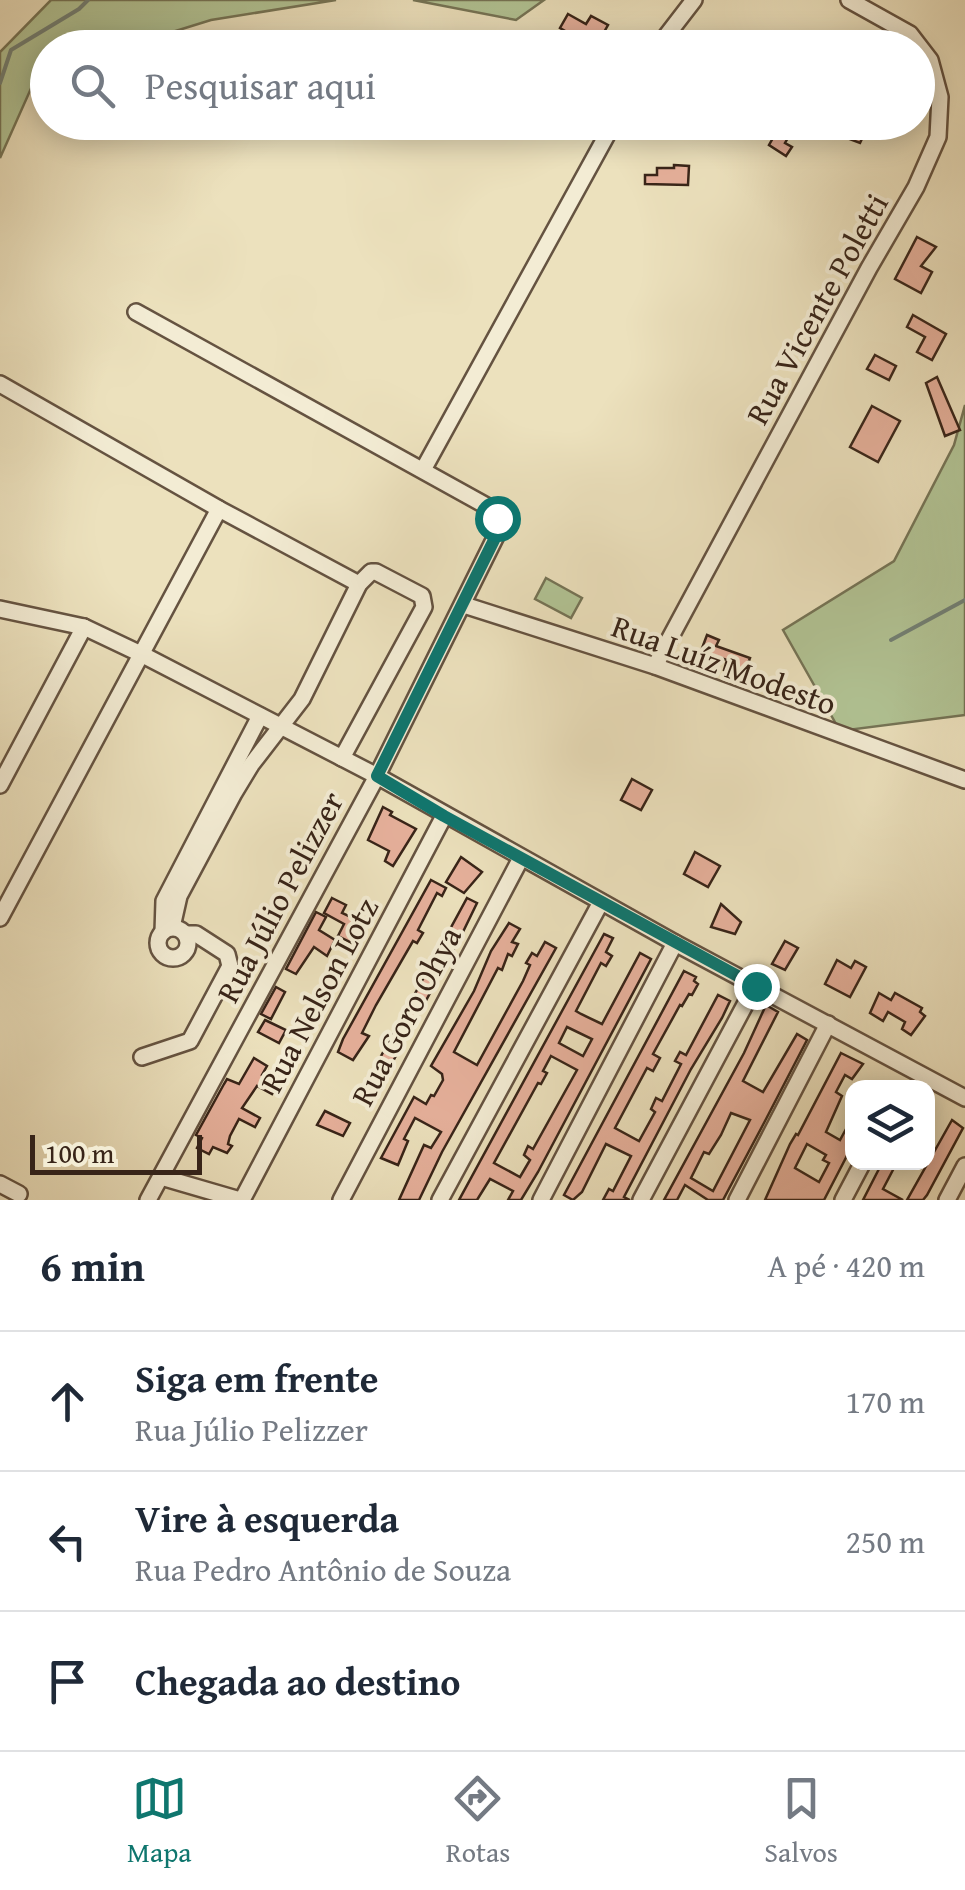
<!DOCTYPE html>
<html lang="pt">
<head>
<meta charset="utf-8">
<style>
  body { margin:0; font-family:"Gentium Book Plus",serif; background:#f6f6f7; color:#1f2937 }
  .controls { position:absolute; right:30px; bottom:30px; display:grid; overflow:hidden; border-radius:20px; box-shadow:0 5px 25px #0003 }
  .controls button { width:90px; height:90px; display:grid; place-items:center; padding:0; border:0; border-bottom:2px solid #e0e1e3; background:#fff; color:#1f2937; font:50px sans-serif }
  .scale { position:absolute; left:30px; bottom:25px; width:172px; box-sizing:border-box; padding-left:10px; border:5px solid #382418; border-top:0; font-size:28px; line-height:35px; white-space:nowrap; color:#382418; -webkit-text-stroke:8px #f3ecd4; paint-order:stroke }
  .stop { position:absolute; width:30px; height:30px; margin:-22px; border:8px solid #0f766e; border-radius:50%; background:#fff }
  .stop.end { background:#0f766e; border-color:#fff; box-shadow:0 2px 10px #0008 }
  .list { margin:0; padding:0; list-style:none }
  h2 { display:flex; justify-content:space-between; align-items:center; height:130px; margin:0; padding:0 40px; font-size:42px }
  h2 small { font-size:32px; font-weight:400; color:#747a83 }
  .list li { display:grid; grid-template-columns:65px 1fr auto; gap:30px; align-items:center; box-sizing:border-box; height:140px; padding:0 40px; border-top:2px solid #e0e1e3 }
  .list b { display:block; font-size:38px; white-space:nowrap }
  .list p { margin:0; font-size:32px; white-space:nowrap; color:#747a83 }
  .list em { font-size:32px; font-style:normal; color:#747a83 }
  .icon { flex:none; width:55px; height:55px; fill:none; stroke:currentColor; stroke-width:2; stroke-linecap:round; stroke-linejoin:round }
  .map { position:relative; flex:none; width:965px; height:1200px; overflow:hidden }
  .search { position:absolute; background:#fff; box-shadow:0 5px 25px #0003; left:30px; right:30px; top:30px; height:110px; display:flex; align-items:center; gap:25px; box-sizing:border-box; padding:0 35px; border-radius:55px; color:#747a83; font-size:38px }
  .sheet { height:550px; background:#fff }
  nav { display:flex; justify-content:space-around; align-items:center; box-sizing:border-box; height:140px; border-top:2px solid #e0e1e3; background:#fff; font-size:28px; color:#747a83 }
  nav a { display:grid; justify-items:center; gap:5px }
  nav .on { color:#0f766e }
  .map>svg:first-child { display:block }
  .green { fill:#b2c495; stroke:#757456; stroke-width:2.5 }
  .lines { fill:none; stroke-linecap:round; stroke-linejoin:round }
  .stream { stroke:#728075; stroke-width:4 }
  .building { fill:#e6b09b; stroke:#382418; stroke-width:2.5; fill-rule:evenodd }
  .minor-casing { stroke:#655341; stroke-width:20 }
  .minor { stroke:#f3ecd4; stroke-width:15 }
  .route { stroke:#0f766e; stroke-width:12 }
  .labels { text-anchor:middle; stroke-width:8; stroke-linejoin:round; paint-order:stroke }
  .street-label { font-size:32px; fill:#382418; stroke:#f3ecd4 }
</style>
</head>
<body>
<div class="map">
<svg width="965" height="1200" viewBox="0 0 965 1200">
  <rect width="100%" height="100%" fill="#ece1bd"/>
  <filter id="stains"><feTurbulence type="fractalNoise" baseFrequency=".002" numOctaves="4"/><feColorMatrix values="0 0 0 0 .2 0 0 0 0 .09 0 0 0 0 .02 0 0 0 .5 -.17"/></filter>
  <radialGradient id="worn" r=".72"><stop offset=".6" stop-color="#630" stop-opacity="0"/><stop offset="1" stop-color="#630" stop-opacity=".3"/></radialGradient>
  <!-- green -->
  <g class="green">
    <polygon points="51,0 336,0 211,20 124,47 48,48 47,72 37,75 0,158 0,52"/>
    <polygon points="413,0 544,0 516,20"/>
    <polygon points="965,405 965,715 840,731 783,630 894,561 954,445"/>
    <polygon points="546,578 582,598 571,618 535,599"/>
  </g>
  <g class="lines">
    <!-- stream -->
    <g class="stream">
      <polyline points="0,83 11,50 79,9 88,0"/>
      <polyline points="891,640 965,600"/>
    </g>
  </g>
  <!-- building -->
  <g class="building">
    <polygon points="568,14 586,24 591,16 608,25 595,48 560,28"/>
    <polygon points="782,122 797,122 785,143 792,147 786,156 769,145"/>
    <polygon points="844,122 867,128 860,143 839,135"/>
    <polygon points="674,165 689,166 688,185 645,184 645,175 657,175 657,168 674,168"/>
    <polygon points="917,237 936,247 921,266 932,272 921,293 895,279"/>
    <polygon points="913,315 946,334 932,360 917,352 925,337 907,327"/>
    <polygon points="875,355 896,366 889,380 867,369"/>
    <polygon points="937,377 960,430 945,436 926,383"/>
    <polygon points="872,406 900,421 878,462 850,447"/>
    <polygon points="707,635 719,640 716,646 750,658 743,677 724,670 727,660 701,651"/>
    <polygon points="632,779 652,790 641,810 621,800"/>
    <polygon points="383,807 392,812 390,815 416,829 393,866 385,861 389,851 368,840"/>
    <polygon points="695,852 720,866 708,887 684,874"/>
    <polygon points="461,857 482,872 464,893 446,882"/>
    <polygon points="431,880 446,888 442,896 437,893 418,930 423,933 417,943 413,941 376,1005 362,1033 369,1036 353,1060 338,1052 343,1039"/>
    <polygon points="332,898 346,905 342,913 364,923 354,944 338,936 344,924 324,913"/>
    <polygon points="467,898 477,903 461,936 391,1065 382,1061 380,1058"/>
    <polygon points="721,904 741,922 735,934 711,927"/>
    <polygon points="316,912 326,917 319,930 335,940 327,956 314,947 296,974 286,969"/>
    <polygon points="509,923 520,929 512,942 518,944 512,956 508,954 502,970 498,968 454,1052 477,1065 523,981 530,965 526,963 532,953 537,956 545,942 556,948 442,1152 419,1200 399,1200 424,1145 431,1148 441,1132 415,1118 404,1139 408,1141 398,1165 381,1158 414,1097 426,1104 431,1095 434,1096 443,1080 442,1074 431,1066 474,991 491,951"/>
    <path d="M604,934L613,938L606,952L612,956L606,966L601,963L576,1011L581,1014L602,1024L640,953L651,959L538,1172L521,1200H508L513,1191L490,1179L477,1200H459ZM567,1027L592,1039L583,1056L559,1043ZM551,1056L577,1070L533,1149L528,1146L524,1155L530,1160L520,1177L494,1163L538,1083L541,1084L547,1073L543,1071Z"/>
    <polygon points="785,941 798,948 785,970 772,964"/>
    <polygon points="837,960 851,968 855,961 866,967 850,997 825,984"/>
    <polygon points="684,971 696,977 694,981 698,984 692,995 689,994 682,1006 680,1005 653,1054 660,1058 653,1071 647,1068 615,1128 639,1141 655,1112 651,1109 656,1098 662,1101 681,1064 675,1061 680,1052 686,1055 718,995 730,1001 722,1018 691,1069 624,1197 630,1200 603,1200 609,1189 613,1191 631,1156 606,1144 582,1192 573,1200 564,1195"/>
    <polygon points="276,987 285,992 271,1019 261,1014"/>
    <polygon points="879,993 891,1000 895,993 922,1008 920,1012 925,1016 911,1035 902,1029 905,1022 888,1012 883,1021 870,1013"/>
    <path d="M766,1005L778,1012L743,1081L763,1092L797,1034L807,1040L765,1121L723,1200H708L685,1185L677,1200H664L744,1053ZM731,1113L750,1120L713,1191L691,1178L704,1152L709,1154L721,1135Z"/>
    <polygon points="265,1020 286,1030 279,1043 258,1032"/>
    <path d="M841,1053L863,1064L852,1079L845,1075L836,1092L842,1096L826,1132L840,1140L852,1118V1146L824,1200H765L790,1144L796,1134L798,1135ZM807,1144L826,1155L823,1160L829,1163L819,1182L795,1168Z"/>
    <polygon points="254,1058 267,1066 262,1075 278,1083 272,1094 257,1086 242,1108 260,1118 255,1127 239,1119 230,1136 228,1144 232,1146 227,1153 213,1147 209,1154 197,1148 202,1138 196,1135 224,1084 227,1079 239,1084"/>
    <polygon points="325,1111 350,1123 343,1136 317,1125"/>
    <polygon points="952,1120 963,1128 927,1195 923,1200 907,1200"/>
    <polygon points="882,1163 894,1168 883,1189 903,1200 863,1200"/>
  </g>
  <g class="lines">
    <!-- minor casing -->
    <g class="minor-casing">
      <g id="minor">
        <polyline points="657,48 694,0"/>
        <polyline points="136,312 492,509 497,518 498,532 377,776 148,1200"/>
        <polyline points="0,384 219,509 359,584"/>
        <polyline points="423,470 614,122"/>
        <polyline points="464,605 655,666 965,780"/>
        <polyline points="0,609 84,627 143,655 377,776 675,943 965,1098"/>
        <polyline points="655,666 869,268 916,187 938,137 940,97 930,60 910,34 849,0"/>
        <polyline points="0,785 84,627"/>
        <polyline points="0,918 219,509"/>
        <polyline points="172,927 179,896 234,793 251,765 302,699 359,584 371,572 376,572 422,596 424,607 342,758"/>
        <circle cx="173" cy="943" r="15"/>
        <polyline points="163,932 164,901 260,716"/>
        <polyline points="142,1057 190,1041 230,966 227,954 196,934 186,934"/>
        <polyline points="161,1177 240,1200"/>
        <polyline points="0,1184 19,1194"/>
        <polyline points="242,1200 444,816"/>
        <polyline points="341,1200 521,858"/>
        <polyline points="440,1200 601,902"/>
        <polyline points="541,1200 675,943"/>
        <polyline points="641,1200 755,986"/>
        <polyline points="737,1200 828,1024"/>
        <polyline points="843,1200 863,1162"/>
        <polyline points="947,1200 965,1166"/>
      </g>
    </g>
    <!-- minor -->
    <use href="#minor" class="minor"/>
  </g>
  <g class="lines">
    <!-- route -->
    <polyline class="route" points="497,518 498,532 377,776 444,816 756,986"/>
  </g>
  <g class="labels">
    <!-- street labels -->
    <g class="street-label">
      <text transform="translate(817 309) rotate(-61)" y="11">Rua Vicente Poletti</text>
      <text transform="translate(724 665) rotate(20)" y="11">Rua Luíz Modesto</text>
      <text transform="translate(280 897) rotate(-62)" y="11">Rua Júlio Pelizzer</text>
      <text transform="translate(319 995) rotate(-62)" y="11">Rua Nelson Lotz</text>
      <text transform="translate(406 1016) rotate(-62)" y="11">Rua Goro Ohya</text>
    </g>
  </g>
  <rect width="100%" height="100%" filter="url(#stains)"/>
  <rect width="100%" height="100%" fill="url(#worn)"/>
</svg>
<div class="controls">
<button><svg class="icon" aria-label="layers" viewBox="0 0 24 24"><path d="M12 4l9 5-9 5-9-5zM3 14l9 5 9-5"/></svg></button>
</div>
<div class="scale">100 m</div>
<div class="stop" style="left:497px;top:518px"></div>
<div class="stop end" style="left:756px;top:986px"></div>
<div class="search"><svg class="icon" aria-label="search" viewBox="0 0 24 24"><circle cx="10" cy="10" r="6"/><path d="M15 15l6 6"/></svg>Pesquisar aqui</div>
</div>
<section class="sheet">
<h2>6 min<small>A pé · 420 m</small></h2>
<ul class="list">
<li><svg class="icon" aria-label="ahead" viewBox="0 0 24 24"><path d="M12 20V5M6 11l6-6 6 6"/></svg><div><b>Siga em frente</b><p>Rua Júlio Pelizzer</p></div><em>170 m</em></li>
<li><svg class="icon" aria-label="left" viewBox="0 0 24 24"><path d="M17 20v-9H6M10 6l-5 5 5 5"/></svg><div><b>Vire à esquerda</b><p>Rua Pedro Antônio de Souza</p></div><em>250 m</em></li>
<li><svg class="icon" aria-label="arrive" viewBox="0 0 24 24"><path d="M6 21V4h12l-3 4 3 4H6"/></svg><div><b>Chegada ao destino</b></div></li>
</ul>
</section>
<nav>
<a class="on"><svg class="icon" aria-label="map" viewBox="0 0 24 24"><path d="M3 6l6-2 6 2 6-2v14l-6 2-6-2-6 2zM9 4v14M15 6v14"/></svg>Mapa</a>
<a><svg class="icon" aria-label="directions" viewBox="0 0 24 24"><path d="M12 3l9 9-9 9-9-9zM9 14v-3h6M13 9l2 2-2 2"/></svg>Rotas</a>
<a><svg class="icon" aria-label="saved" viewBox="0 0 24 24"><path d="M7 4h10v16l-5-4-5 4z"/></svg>Salvos</a>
</nav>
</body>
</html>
